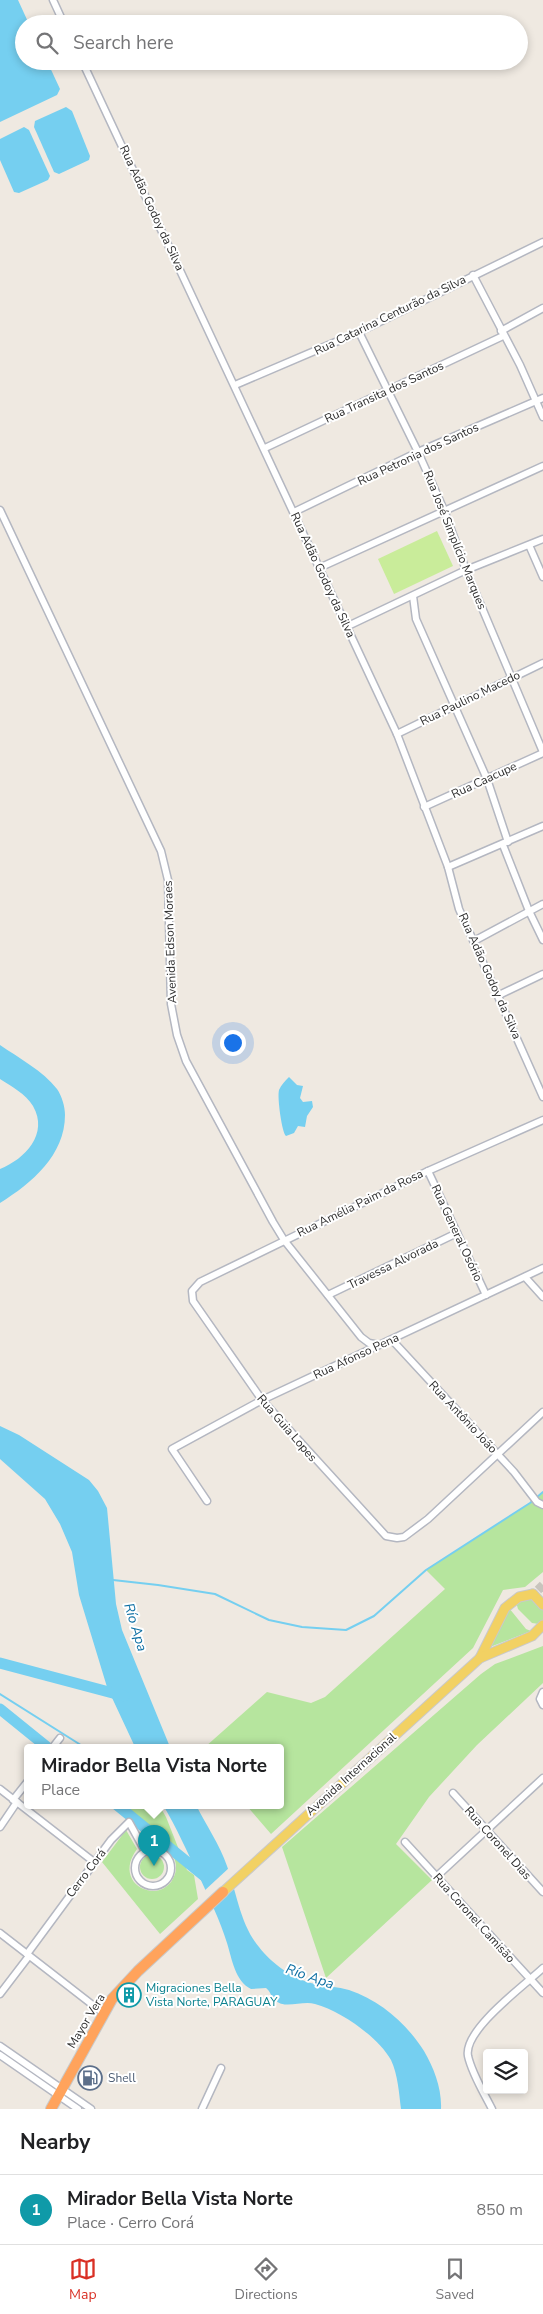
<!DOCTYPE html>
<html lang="en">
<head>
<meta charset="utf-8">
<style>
  body { margin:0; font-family:"Nunito Sans",sans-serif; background:#f2f2f2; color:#202124 }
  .controls { position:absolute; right:15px; bottom:15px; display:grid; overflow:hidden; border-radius:5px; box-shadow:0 2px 8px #0003 }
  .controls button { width:45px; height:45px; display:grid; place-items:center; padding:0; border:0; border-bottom:1px solid #e0e0e0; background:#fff; color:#202124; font:25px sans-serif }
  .you { position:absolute; left:232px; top:1042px; width:18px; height:18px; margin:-12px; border:4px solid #fff; border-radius:50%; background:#1a73e8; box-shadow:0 0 0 8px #1a73e833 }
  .badge { display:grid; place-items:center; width:32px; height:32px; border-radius:50%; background:#d93025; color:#fff; font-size:16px; font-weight:700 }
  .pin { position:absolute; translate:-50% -41px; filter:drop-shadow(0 1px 2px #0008) }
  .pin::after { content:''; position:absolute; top:26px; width:18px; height:15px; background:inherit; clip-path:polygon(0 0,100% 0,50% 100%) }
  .popup { position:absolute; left:24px; top:1744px; width:260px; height:65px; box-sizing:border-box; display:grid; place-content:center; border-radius:5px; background:#fff; filter:drop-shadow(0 1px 4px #0005); font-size:16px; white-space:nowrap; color:#757577 }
  .popup b { font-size:19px; color:#202124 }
  .popup::after { content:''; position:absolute; left:50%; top:100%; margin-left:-10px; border:10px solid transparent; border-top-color:#fff }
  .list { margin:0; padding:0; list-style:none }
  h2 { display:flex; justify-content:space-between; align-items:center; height:65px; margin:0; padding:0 20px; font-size:21px }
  h2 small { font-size:16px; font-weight:400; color:#757577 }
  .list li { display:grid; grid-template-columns:32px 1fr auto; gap:15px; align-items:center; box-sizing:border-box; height:70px; padding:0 20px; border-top:1px solid #e0e0e0 }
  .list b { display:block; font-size:19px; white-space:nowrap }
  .list p { margin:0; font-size:16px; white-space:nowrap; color:#757577 }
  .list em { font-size:16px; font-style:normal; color:#757577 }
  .icon { flex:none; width:28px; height:28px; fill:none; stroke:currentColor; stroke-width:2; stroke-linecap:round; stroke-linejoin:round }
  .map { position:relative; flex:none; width:543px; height:2109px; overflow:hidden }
  .search { position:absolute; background:#fff; box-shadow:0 2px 8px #0003; left:15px; right:15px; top:15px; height:55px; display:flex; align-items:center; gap:12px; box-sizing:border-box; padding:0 18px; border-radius:28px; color:#757577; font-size:19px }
  .sheet { height:135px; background:#fff }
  nav { display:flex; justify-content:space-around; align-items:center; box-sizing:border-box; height:70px; border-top:1px solid #e0e0e0; background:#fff; font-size:14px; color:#757577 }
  nav a { display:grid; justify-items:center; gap:2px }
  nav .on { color:#d93025 }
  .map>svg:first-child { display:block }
  .green { fill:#b6e59e }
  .pitch { fill:#c9ec9a }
  .water { fill:#75cff0 }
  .pier { fill:#efe9e1 }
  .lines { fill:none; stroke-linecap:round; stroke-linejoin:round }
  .stream { stroke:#75cff0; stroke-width:2 }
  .river { stroke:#75cff0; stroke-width:11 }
  .major-tunnel { stroke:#c8c4bd; stroke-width:9; stroke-dasharray:9 4.5; stroke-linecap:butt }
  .minor-casing { stroke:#b4b7c1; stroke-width:9 }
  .major-casing { stroke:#c9c9c9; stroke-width:11 }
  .highway-casing { stroke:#c9c9c9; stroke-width:12 }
  .minor { stroke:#fff; stroke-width:6 }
  .major { stroke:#f2d163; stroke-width:9 }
  .highway { stroke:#ffa35c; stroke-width:10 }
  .labels { text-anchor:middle; stroke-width:4; stroke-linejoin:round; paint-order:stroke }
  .street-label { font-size:12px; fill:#2e2e2e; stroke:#fff }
  .culture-label { font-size:12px; fill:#0d838f; stroke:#fff; text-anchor:start }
  .service-label { font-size:12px; fill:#4e5e75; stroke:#fff; text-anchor:start }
  .water-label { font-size:14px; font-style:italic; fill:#0d6fa3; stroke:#fff }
</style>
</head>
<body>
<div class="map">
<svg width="543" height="2109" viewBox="0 0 543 2109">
  <rect width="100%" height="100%" fill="#efe9e1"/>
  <!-- green -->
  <g class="green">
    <polygon points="543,1492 543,1572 525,1587 503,1590 473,1648 271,1834 246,1805 280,1805 280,1747 205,1747 267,1692 311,1703 325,1697 445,1589 426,1570 530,1503"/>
    <polygon points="533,1596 543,1607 543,1620 539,1624 532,1623 518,1609 516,1602"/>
    <polygon points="509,1608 526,1629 531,1631 490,1647"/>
    <polygon points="543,1646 543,1683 477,1745 429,1797 396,1844 432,1880 326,1978 282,1847 481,1674 495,1664"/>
    <path d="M134,1805H159L166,1817L187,1870L194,1875L198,1899L160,1934L102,1862L126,1830L137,1849C110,1886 164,1908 175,1874C177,1868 176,1861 173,1856C168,1846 158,1843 147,1843L131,1813L127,1811Z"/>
    <circle cx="152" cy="1867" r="12"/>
  </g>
  <!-- pitch -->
  <polygon class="pitch" points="437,531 453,566 394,594 378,559"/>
  <!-- water -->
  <g class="water">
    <polygon points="0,0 18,0 29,24 24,24 24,61 47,61 60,89 57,95 0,122"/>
    <polygon points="66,107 72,111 90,156 89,160 59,174 54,172 34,127 35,121"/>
    <polygon points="24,127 29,130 50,176 48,180 19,193 14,192 0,160 0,139"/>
    <path d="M0,1045C19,1058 43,1071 57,1089C62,1096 65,1107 65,1115C65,1155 32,1183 0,1203V1169C25,1159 49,1134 33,1106C26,1094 11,1086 0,1079Z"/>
    <path d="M289,1077L297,1085L303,1086L300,1098L303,1102L312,1101L313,1107L307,1116L305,1127L298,1126L294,1133L286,1136C282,1133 277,1097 279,1090C281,1085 285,1081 289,1077Z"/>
    <polygon points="0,1426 19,1435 89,1480 98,1491 107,1508 116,1604 122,1630 170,1747 135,1747 107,1687 79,1595 72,1552 60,1524 45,1499 0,1459"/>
    <path d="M163,1805H196C206,1825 220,1845 227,1866C237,1893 240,1924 259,1947C272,1964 293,1979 315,1984C326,1986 338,1987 349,1990C381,2001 406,2023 424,2051C434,2068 442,2089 441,2109H401C399,2093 398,2075 391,2060C378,2037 341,2011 315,2004C302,2000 285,2010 275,2000C271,1996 270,1991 266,1988L251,1989C235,1981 232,1959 227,1943C220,1920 209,1898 199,1876C187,1852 177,1828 163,1805Z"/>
  </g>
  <!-- pier -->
  <polygon class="pier" points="230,1867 235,1888 211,1910 203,1892"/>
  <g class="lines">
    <!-- stream -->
    <g class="stream">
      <polyline points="113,1580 158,1585 215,1594 269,1620 302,1627 346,1630 374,1616 426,1570 530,1503 543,1492"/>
      <polyline points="0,1694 84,1747"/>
    </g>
    <!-- river -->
    <g class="river">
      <polyline points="0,1663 124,1696"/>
      <polyline points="0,1709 47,1747"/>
      <polyline points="117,1805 208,1879"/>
    </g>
    <!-- major-tunnel -->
    <polyline class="major-tunnel" points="538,1590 543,1585"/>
    <!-- minor casing -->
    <g class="minor-casing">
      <g id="minor">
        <polyline points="53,0 64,24"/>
        <polyline points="82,61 397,734 448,867 459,909 543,1097"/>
        <polyline points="473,275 520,365 543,417"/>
        <polyline points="501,331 543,308"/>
        <polyline points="359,332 418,452 444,510 466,570 543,752"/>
        <polyline points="235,385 359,332 543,242"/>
        <polyline points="265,448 503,336"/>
        <polyline points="0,510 161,851 168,880 171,1004 177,1035 186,1061 273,1222 284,1240 361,1337 369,1343 379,1345"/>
        <polyline points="294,512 418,452 543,398"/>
        <polyline points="529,545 543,577"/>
        <polyline points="319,568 543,466"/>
        <polyline points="413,596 416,619 487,779 508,842"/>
        <polyline points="348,626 466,570 543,539"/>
        <polyline points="397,734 543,663"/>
        <polyline points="424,807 543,753"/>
        <polyline points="503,845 529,911 543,940"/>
        <polyline points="448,867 543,826"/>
        <polyline points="474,941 543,904"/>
        <polyline points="499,995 543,974"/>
        <polyline points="543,1120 428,1171 200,1282 192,1291 193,1301 262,1400 386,1536 397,1538 404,1537 428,1519 543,1412"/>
        <polyline points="428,1171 486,1295"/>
        <polyline points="525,1277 543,1297"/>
        <polyline points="328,1295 457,1233"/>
        <polyline points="392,1340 514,1472 537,1502 543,1505"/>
        <polyline points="207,1501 172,1449 262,1400 543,1268"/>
        <polyline points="543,1692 540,1699 543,1705"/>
        <polyline points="53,1747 60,1738"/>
        <polyline points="0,1789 94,1862"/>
        <polyline points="453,1793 543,1892"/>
        <polyline points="13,1800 28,1781"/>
        <polyline points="0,1827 17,1802"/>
        <polyline points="405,1842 543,1993"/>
        <circle cx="153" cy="1868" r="18"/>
        <polyline points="436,1877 543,1778"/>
        <polyline points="0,1933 103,2013"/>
        <polyline points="27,1954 111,1840 129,1822 145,1851"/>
        <polyline points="0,1994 29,1956"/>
        <polyline points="0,2046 91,2109"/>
        <polyline points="0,2055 78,2109"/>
        <polyline points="202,2109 221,2068"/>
        <path d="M492,2109C484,2093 472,2074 468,2056C463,2030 525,1985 543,1968"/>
      </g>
    </g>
    <!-- major casing -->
    <g class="major-casing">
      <g id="major">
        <polyline points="533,1594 543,1605"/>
        <polyline points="480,1658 505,1608 519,1597 533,1594"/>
        <polyline points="223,1892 480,1658 532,1636 543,1625"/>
      </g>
    </g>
    <!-- highway casing -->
    <g class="highway-casing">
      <polyline id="highway" points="51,2109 112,1999 138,1971 223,1892"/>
    </g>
    <!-- minor -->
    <use href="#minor" class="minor"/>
    <!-- major -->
    <use href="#major" class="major"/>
    <!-- highway -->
    <use href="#highway" class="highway"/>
  </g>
  <!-- icons -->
  <defs>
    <g id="building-ring" transform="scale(1.25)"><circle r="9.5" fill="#fff" stroke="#0f9aa8" stroke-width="1.5"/><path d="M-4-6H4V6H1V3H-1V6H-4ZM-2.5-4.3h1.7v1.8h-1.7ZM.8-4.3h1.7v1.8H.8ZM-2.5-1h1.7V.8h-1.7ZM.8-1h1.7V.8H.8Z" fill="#0f9aa8"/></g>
    <g id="fuel-ring" transform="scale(1.25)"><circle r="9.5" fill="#fff" stroke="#5c6f8a" stroke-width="1.5"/><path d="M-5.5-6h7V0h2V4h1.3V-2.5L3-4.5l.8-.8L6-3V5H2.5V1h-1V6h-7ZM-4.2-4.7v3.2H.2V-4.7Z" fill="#5c6f8a"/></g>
  </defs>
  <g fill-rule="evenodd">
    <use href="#building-ring" x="129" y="1995"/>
    <use href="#fuel-ring" x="90" y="2078"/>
  </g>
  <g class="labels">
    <!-- street labels -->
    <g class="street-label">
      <text transform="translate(152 208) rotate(65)" y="4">Rua Adão Godoy da Silva</text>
      <text transform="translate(390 315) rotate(-26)" y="4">Rua Catarina Centurão da Silva</text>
      <text transform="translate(384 392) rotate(-25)" y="4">Rua Transita dos Santos</text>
      <text transform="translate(418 454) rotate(-25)" y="4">Rua Petronia dos Santos</text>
      <text transform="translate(455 540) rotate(68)" y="4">Rua José Simplício Marques</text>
      <text transform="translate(323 575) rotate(65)" y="4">Rua Adão Godoy da Silva</text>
      <text transform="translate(470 698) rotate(-26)" y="4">Rua Paulino Macedo</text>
      <text transform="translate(484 780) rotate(-25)" y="4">Rua Caacupe</text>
      <text transform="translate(170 942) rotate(-92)" y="4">Avenida Edson Moraes</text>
      <text transform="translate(490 976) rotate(66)" y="4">Rua Adão Godoy da Silva</text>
      <text transform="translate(360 1203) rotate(-26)" y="4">Rua Amélia Paim da Rosa</text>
      <text transform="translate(457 1233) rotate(65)" y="4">Rua General Osório</text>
      <text transform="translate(393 1264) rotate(-26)" y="4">Travessa Alvorada</text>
      <text transform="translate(356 1356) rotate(-25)" y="4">Rua Afonso Pena</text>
      <text transform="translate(463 1417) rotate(47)" y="4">Rua Antônio João</text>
      <text transform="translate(287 1428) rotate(49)" y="4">Rua Guia Lopes</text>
      <text transform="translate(351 1774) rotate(-42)" y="4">Avenida Internacional</text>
      <text transform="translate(498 1843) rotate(48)" y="4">Rua Coronel Dias</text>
      <text transform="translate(86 1873) rotate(-53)" y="4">Cerro Corá</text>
      <text transform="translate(474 1918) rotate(48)" y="4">Rua Coronel Camisão</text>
      <text transform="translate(86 2021) rotate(-59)" y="4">Mayor Vera</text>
    </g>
    <!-- culture labels -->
    <g class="culture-label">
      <text x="146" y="1992">Migraciones Bella<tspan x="146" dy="14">Vista Norte, PARAGUAY</tspan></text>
    </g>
    <!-- service labels -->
    <g class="service-label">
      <text x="108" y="2082">Shell</text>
    </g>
    <!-- water labels -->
    <g class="water-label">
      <text transform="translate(136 1627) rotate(73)" y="5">Río Apa</text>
      <text transform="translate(310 1976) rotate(19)" y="5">Río Apa</text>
    </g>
  </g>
</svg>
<div class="controls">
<button><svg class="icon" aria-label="layers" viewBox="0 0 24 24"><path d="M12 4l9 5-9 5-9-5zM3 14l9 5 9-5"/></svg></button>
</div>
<div class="you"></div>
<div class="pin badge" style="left:154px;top:1866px;background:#0f9aa8">1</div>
<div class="popup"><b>Mirador Bella Vista Norte</b>Place</div>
<div class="search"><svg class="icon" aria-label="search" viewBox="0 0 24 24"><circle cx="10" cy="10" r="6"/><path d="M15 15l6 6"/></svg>Search here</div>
</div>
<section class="sheet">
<h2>Nearby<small></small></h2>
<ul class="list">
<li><span class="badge" style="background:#0f9aa8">1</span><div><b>Mirador Bella Vista Norte</b><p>Place · Cerro Corá</p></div><em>850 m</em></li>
</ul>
</section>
<nav>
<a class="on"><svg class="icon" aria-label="map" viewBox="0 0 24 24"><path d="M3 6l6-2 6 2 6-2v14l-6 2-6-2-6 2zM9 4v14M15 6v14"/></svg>Map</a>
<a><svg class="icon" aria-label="directions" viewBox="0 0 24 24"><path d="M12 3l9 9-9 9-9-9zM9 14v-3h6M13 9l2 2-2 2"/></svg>Directions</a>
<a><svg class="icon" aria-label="saved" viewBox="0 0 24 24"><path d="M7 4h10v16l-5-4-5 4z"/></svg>Saved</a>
</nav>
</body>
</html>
